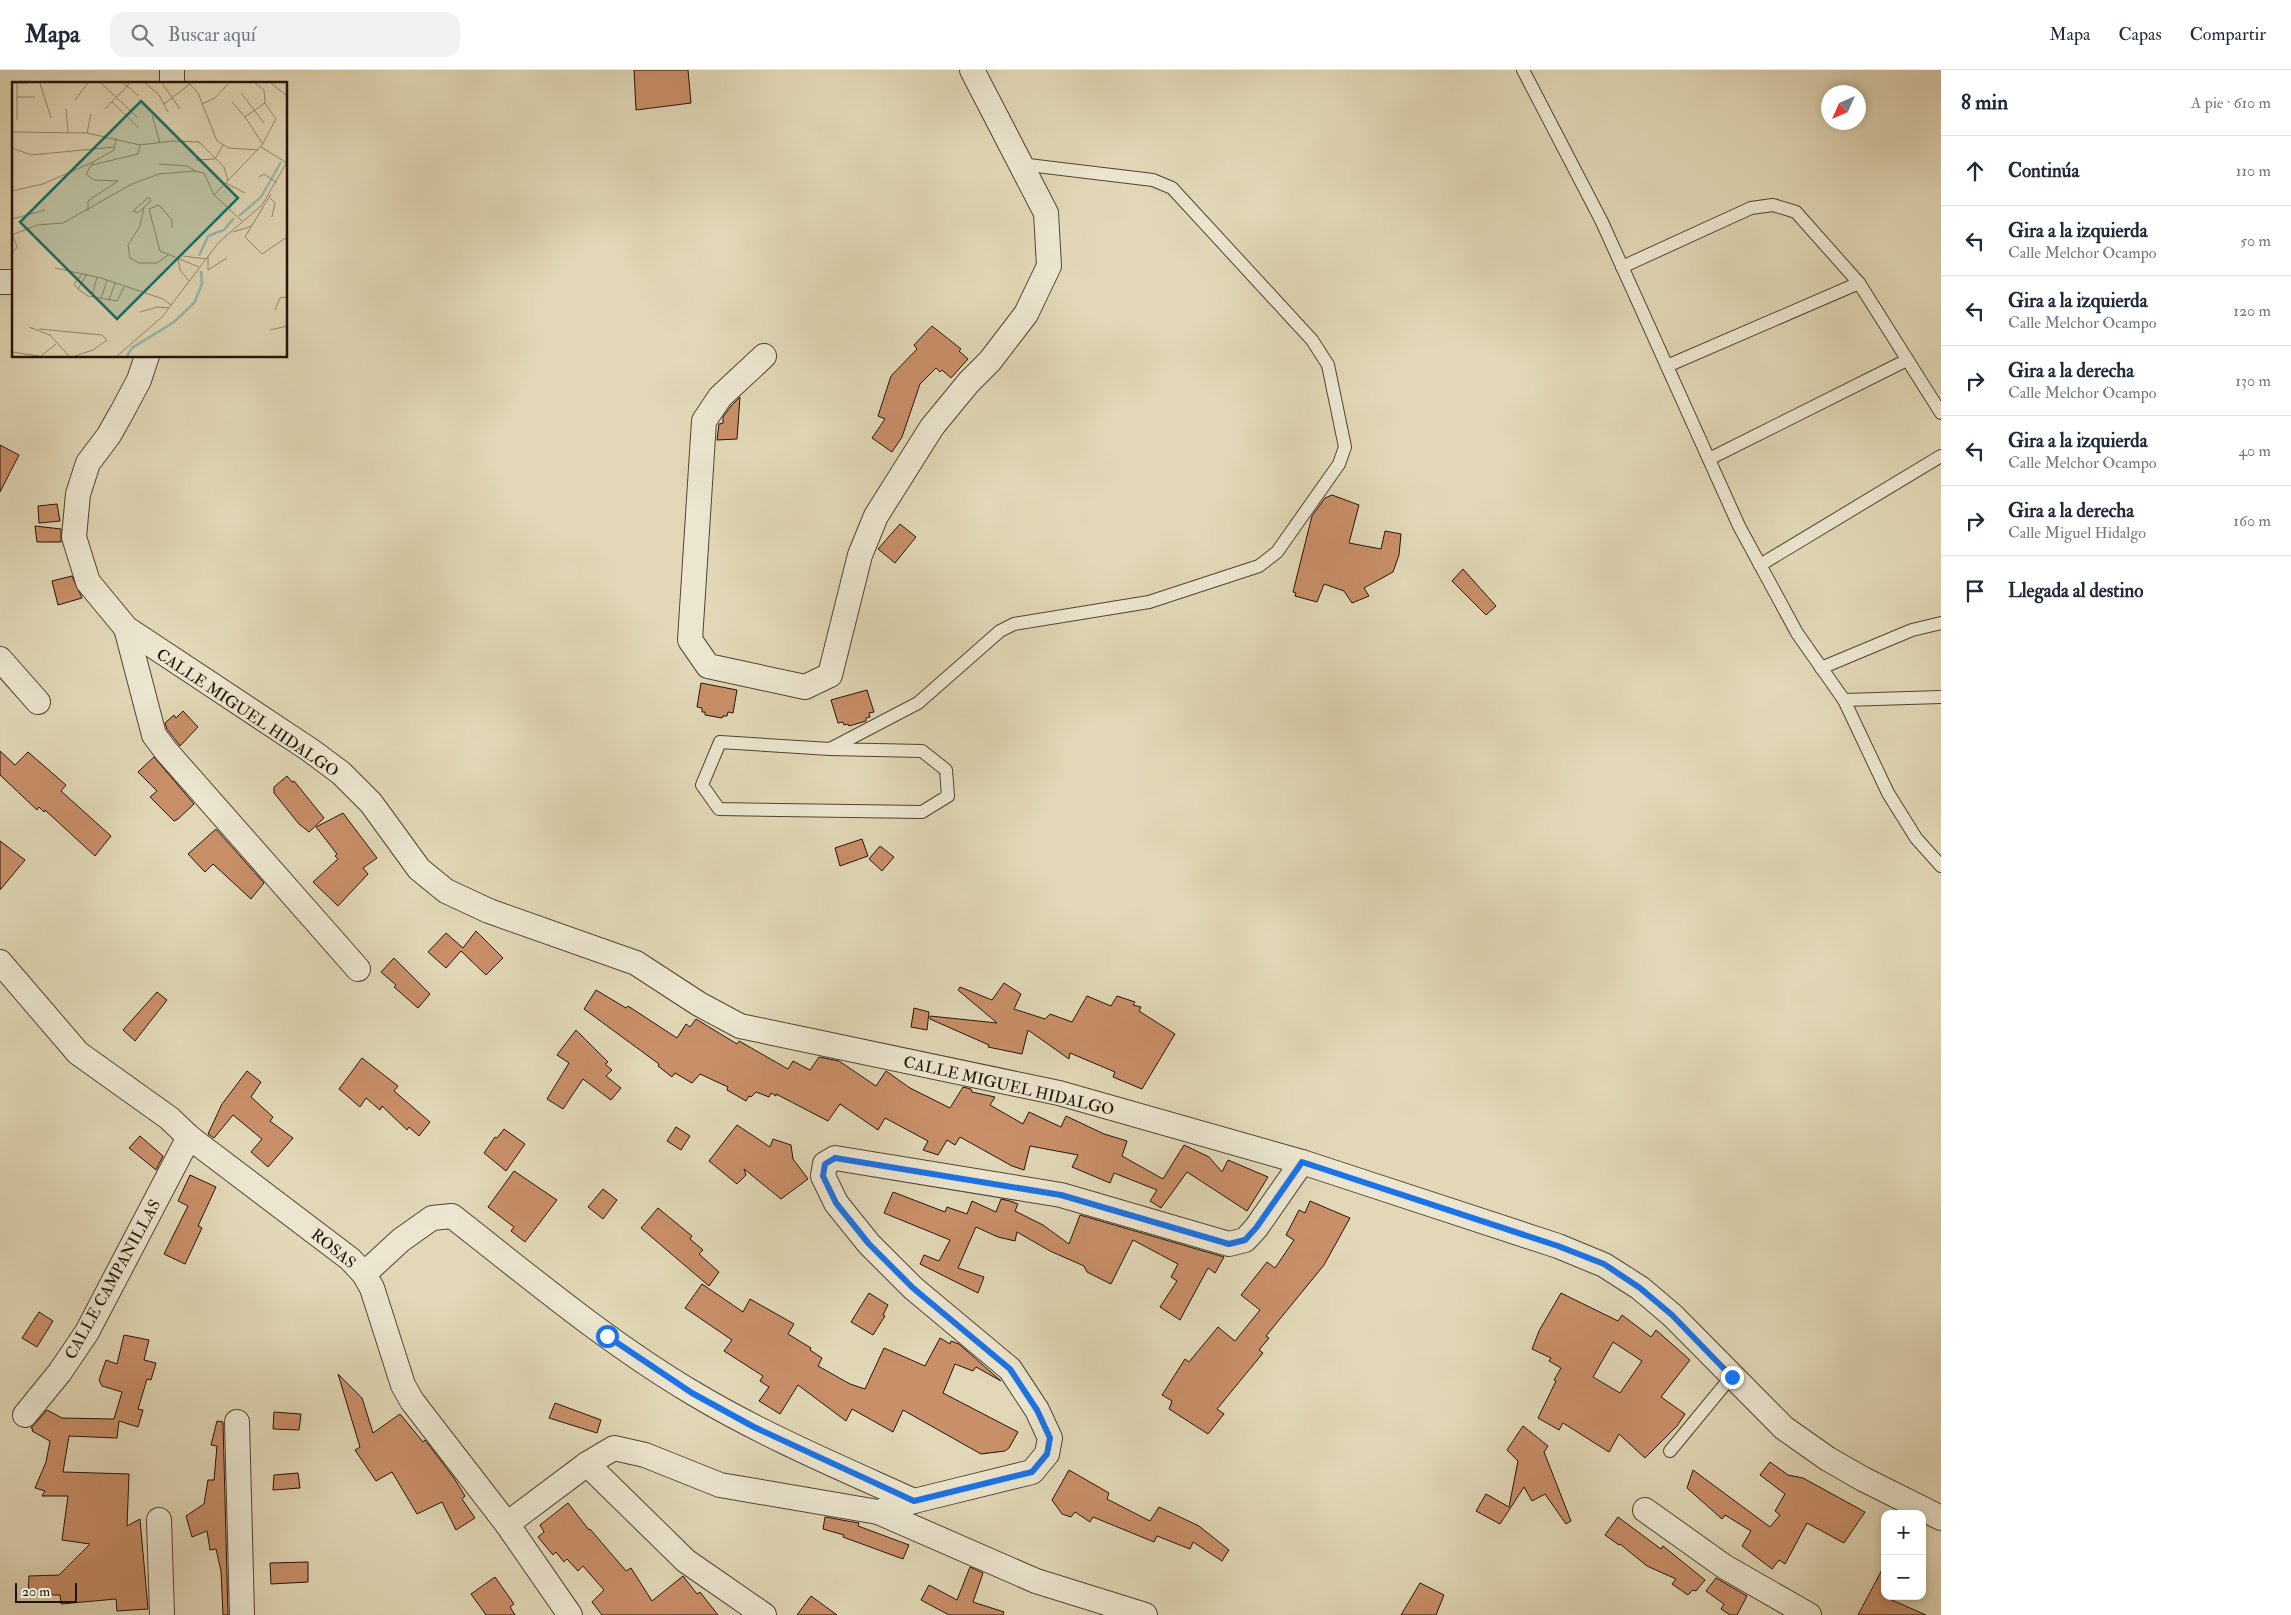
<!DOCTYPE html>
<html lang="es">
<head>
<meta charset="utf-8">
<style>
  body { margin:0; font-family:"IM FELL Double Pica",serif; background:#f2f2f3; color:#1f2937 }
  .controls { position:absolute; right:15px; bottom:15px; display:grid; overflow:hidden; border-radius:10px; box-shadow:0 2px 8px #0003 }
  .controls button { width:45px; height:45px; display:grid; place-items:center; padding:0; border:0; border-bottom:1px solid #e0e1e3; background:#fff; color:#1f2937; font:25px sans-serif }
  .compass { position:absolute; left:1821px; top:15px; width:45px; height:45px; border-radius:50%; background:#fff; box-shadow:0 2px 8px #0003; rotate:225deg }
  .scale { position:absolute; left:15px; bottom:12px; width:62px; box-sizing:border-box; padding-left:5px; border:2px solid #221306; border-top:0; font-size:14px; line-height:18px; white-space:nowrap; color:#221306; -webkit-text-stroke:4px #ece6d0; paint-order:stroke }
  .stop { position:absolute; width:15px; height:15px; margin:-11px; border:4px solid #1a73e8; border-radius:50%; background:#fff }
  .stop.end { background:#1a73e8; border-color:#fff; box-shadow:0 1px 5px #0008 }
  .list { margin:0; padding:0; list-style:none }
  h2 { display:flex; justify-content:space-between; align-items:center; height:65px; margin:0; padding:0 20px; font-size:21px }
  h2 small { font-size:16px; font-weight:400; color:#747a83 }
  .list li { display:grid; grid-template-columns:32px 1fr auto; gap:15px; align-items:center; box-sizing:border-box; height:70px; padding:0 20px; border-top:1px solid #e0e1e3 }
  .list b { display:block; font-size:19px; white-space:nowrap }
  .list p { margin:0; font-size:16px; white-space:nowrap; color:#747a83 }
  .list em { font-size:16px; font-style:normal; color:#747a83 }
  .icon { flex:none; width:28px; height:28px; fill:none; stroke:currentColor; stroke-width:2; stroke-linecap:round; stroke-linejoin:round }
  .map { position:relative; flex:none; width:1941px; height:1545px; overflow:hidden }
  header { display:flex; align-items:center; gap:30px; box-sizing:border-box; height:70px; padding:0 25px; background:#fff; border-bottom:1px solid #e0e1e3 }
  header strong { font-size:24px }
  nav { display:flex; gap:28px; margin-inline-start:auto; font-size:18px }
  .search { width:350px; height:45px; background:#f2f2f3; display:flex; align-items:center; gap:12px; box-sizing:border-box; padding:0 18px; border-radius:15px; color:#747a83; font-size:19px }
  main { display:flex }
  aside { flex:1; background:#fff }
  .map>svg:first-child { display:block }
  .building { fill:#c98f69; stroke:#221306; fill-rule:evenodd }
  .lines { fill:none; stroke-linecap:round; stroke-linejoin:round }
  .service-casing { stroke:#524432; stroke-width:14 }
  .minor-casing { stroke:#524432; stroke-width:26 }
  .service { stroke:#ece6d0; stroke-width:12 }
  .minor { stroke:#ece6d0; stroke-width:24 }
  .route { stroke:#1a73e8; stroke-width:6 }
  .labels { text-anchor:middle; stroke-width:4; stroke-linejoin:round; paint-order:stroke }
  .street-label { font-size:16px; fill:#221306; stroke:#ece6d0 }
  .inset-river { fill:none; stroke:#95baaf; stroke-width:2.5 }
  .inset-road { fill:none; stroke:#958970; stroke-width:1 }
  .view { fill:#0f766e; fill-opacity:0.15; stroke:#0f766e; stroke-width:2.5 }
  .inset-edge { fill:none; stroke:#221306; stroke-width:2.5 }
</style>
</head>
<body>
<header>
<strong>Mapa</strong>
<div class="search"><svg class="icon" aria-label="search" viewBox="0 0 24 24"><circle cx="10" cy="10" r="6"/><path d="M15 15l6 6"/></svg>Buscar aquí</div>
<nav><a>Mapa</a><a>Capas</a><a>Compartir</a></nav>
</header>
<main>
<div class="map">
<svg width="1941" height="1545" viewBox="0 0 1941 1545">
  <rect width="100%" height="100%" fill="#e2d8b7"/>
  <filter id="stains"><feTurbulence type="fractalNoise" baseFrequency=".004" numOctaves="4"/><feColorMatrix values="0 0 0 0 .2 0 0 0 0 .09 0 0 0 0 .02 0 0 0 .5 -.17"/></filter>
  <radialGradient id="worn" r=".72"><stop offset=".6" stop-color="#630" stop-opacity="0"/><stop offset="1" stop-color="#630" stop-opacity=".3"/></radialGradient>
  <!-- building -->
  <g class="building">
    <polygon points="634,0 688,0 691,33 636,40"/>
    <polygon points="932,256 961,279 959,281 968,289 951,308 942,300 940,302 936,298 920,314 902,367 892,382 872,368 885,349 878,346 891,306 917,279 914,275"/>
    <polygon points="740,327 737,369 717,370 719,354 723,353 723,347 731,336"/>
    <polygon points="0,375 19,385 0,422"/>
    <polygon points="1332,425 1359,435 1349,473 1381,479 1385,461 1401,464 1399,485 1393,502 1364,518 1369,526 1352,533 1344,521 1324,514 1317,532 1295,526 1296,523 1293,522 1312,446 1325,428"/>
    <polygon points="57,434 60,451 39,453 38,436"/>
    <polygon points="900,454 916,467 895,493 878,479"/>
    <polygon points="35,456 61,459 61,472 37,472"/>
    <polygon points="1463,499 1496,536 1486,545 1452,511"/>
    <polygon points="72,506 82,528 58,535 52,511"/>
    <polygon points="701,613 737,620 733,643 728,642 727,646 723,646 722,648 705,645 705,642 702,642 702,638 697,637"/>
    <polygon points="867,620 874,642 869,643 870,647 866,648 866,651 849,656 848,654 844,655 843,652 838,653 831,630"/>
    <polygon points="183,641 198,657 180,676 167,659 165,653 174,645 176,648"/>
    <polygon points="0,681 15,695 28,682 66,715 61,721 111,766 95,786 45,740 44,742 39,737 37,740 0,705"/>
    <polygon points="154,687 194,734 178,749 174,751 150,727 157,721 138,702"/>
    <polygon points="287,706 292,712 294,711 324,748 309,762 299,754 274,723 274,717"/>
    <polygon points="343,743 377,788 363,798 368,804 338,836 313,812 338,789 335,786 337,784 316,757"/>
    <polygon points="216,759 264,813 251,829 213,794 205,802 188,784"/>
    <polygon points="862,769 868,786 840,796 835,778"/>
    <polygon points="0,771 25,790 0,820"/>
    <polygon points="880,776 894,787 882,801 869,789"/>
    <polygon points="476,861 503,888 486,905 461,881 446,898 428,882 446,863 463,878"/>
    <polygon points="394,888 430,924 418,938 394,917 396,915 381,902"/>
    <polygon points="1004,913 1021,924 1014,939 1045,949 1050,944 1072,952 1087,926 1111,936 1117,926 1135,932 1133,935 1141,937 1139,941 1175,964 1142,1019 1113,1007 1115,1002 1070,983 1069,989 1028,960 1022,984 988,977 989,975 930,949 930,946 997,953 958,920 960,917 992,930"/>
    <polygon points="596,920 626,938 628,936 677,968 686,954 690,957 696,949 737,974 739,971 788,999 793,991 810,1000 819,987 839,991 876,1016 886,1001 910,1018 950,1038 963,1017 971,1019 972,1022 995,1027 990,1035 1023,1054 1029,1042 1061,1057 1066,1046 1104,1064 1127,1071 1122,1086 1163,1109 1184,1075 1209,1087 1222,1102 1228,1090 1268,1107 1247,1141 1187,1102 1161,1138 1150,1131 1157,1120 1114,1103 1110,1113 1072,1097 1078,1085 1030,1076 1024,1100 1012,1096 960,1067 955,1075 947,1070 938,1085 923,1080 928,1071 885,1048 878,1060 840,1034 828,1051 776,1024 776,1026 771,1023 769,1027 756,1022 751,1027 749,1026 746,1031 727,1020 728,1017 700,1004 692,1013 675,1003 672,1007 658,996 659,994 584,939"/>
    <polygon points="157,922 167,930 135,971 123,960"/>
    <polygon points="914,938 929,942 927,960 911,957"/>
    <polygon points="576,960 608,992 605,994 612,1000 606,1006 621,1018 611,1030 583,1009 563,1039 547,1029 569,993 557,985"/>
    <polygon points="362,988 398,1016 394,1021 430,1052 419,1066 409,1057 407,1060 382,1036 380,1040 366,1028 360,1037 339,1019"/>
    <polygon points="247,1001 261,1012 251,1027 273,1047 270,1051 293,1068 268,1097 251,1082 262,1069 233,1045 214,1068 208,1064 222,1034"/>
    <polygon points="737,1055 770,1077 773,1069 791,1075 793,1089 808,1109 781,1129 744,1099 746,1105 737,1114 709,1091"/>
    <polygon points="676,1057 690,1066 681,1080 667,1071"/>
    <polygon points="504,1059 525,1074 506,1101 484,1083 495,1067 497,1068"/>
    <polygon points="140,1066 163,1086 156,1100 129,1078"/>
    <polygon points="514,1101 557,1130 525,1172 511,1161 514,1157 488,1137"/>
    <polygon points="190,1105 216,1117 198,1156 202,1158 185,1194 164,1184 188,1136 178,1131"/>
    <polygon points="603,1119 617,1130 603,1149 588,1137"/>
    <polygon points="893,1122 945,1142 947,1137 967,1144 972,1131 996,1142 1001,1129 1010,1131 1018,1134 1015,1141 1043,1155 1069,1174 1080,1145 1224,1187 1215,1203 1208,1198 1180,1250 1160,1237 1177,1211 1171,1207 1178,1194 1133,1170 1111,1214 1087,1202 1084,1196 1050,1181 1017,1162 1015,1171 998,1167 976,1157 958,1198 984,1207 978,1223 920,1194 924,1185 939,1191 950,1170 884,1143"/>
    <polygon points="1310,1131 1350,1148 1324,1195 1266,1266 1269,1268 1259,1280 1263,1283 1217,1339 1224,1344 1208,1364 1169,1339 1172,1331 1162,1325 1185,1289 1189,1292 1218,1257 1235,1271 1260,1240 1241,1225 1267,1192 1275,1198 1294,1170 1286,1165 1299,1140 1305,1143"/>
    <polygon points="658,1138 692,1166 690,1169 703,1180 699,1184 719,1202 709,1216 641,1158"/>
    <polygon points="702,1214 743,1242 750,1229 794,1254 788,1264 811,1278 810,1280 822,1288 818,1296 850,1314 865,1319 884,1278 925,1296 940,1268 950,1274 951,1271 959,1274 1001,1311 976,1297 973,1301 955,1294 943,1323 1018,1362 1009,1378 1005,1381 981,1384 903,1340 893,1362 852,1339 846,1351 798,1315 780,1344 759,1331 769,1317 760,1311 763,1306 724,1281 732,1270 685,1238"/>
    <polygon points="869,1223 888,1235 883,1245 885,1246 873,1265 851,1252"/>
    <path d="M1561,1223L1618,1251L1622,1245L1651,1267L1656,1260L1690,1290L1661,1327L1685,1344L1677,1356L1645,1388L1619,1364L1609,1382L1563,1353L1559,1360L1538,1348L1556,1311L1554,1310L1561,1298L1549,1291L1551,1288L1532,1279L1539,1261ZM1613,1272L1642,1291L1620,1323L1593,1307Z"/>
    <polygon points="39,1242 53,1251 37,1277 22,1268"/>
    <polygon points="124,1265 149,1270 144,1290 156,1293 151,1310 147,1309 138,1339 143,1340 138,1357 119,1351 117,1368 69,1366 63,1402 129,1404 127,1456 140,1449 148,1539 117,1541 116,1529 61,1534 60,1525 28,1525 29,1506 59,1505 90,1474 62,1470 68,1426 42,1426 45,1421 35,1418 46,1392 50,1371 32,1361 33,1359 31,1358 47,1340 62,1348 114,1349 122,1322 102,1316 99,1310 106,1290 117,1294"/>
    <polygon points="338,1304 362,1328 373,1363 400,1344 423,1372 425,1370 454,1408 465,1426 462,1429 475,1448 456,1460 442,1432 417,1444 392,1402 376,1411 355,1380 360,1377"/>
    <polygon points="555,1333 601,1350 597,1363 549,1348"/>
    <polygon points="274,1342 301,1344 299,1360 273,1359"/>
    <polygon points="217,1351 223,1352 228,1545 223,1545 221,1501 216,1479 210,1480 207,1461 192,1467 186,1446 204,1434 208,1410 214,1410 217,1376 211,1375"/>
    <polygon points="1523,1356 1548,1376 1544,1382 1571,1451 1566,1454 1545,1424 1532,1431 1524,1417 1500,1454 1476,1441 1486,1424 1509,1437 1518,1391 1507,1380"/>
    <polygon points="1770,1392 1788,1405 1803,1408 1865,1442 1844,1473 1807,1453 1785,1494 1779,1490 1772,1499 1742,1476 1751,1461 1725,1445 1722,1449 1687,1418 1693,1400 1770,1457 1780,1445 1775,1441 1785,1424 1760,1405"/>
    <polygon points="1069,1400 1109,1423 1107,1429 1150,1451 1159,1437 1199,1456 1229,1480 1222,1491 1193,1472 1190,1479 1157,1466 1154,1472 1093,1447 1090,1452 1075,1442 1071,1447 1062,1444 1052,1430"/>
    <polygon points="298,1403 300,1418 273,1420 274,1405"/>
    <polygon points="568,1433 589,1460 590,1459 626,1501 631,1498 652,1531 683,1506 697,1524 700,1522 718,1545 602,1545 592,1532 604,1520 583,1496 578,1501 567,1489 564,1492 556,1482 553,1485 538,1467 544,1462 540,1455"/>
    <polygon points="825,1447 859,1453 858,1456 909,1475 903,1489 843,1467 844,1465 823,1459"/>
    <polygon points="1618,1447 1661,1479 1663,1476 1705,1510 1696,1521 1693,1520 1688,1525 1672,1514 1676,1509 1647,1496 1620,1474 1619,1475 1605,1465"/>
    <polygon points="308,1492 308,1512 271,1514 270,1493"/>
    <polygon points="1885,1494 1885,1527 1926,1545 1858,1545"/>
    <polygon points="970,1497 983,1503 973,1532 1004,1542 1003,1545 949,1545 921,1530 929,1515 957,1530"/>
    <polygon points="495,1507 514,1534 510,1537 515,1545 486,1545 471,1524"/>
    <polygon points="1716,1508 1747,1526 1737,1545 1730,1545 1721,1539 1724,1534 1706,1521"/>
    <polygon points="1420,1513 1444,1525 1436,1545 1401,1545"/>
    <polygon points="811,1526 837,1545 797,1545"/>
  </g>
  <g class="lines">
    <!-- service casing -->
    <g class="service-casing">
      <g id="service">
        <polyline points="1523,0 1602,152 1739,456 1797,563 1844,630 1888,723 1916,768 1941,796"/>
        <polyline points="1622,197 1751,138 1773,135 1796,142 1859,213 1941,343"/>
        <polyline points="1667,296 1859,213"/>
        <polyline points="1709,389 1907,290"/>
        <polyline points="1760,495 1941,386"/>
        <polyline points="1821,598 1912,560 1941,553"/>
        <polyline points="1844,630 1941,627"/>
        <polyline points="830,679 922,681 946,700 948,726 922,742 719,739 702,715 720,672 830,679 918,633 1000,561 1014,554 1149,532 1259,496 1277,482 1339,394 1345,377 1328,295 1312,270 1172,118 1153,110 1020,94"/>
        <polyline points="1670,1381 1731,1307"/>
      </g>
    </g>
    <!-- minor casing -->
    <g class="minor-casing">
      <g id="minor">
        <polyline points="172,0 172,14"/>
        <polyline points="0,212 14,212"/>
        <polyline points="147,286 139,310 122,342 109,365 88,393 78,424 74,467 88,512 126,558 310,680 341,703 371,733 419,799 446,821 489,841 636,893 699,934 740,956 1059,1023 1302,1092 1558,1176 1604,1195 1640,1218 1672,1245 1784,1358 1828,1389 1863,1409 1941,1448"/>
        <polyline points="764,286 720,327 704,351 690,570 708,596 805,617 830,605 860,485 876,446 932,357 969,312 990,291 1026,244 1049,196 1046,143 972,0"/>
        <polyline points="126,558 154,665 166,681 358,899"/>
        <polyline points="0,589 38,632"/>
        <polyline points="0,892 78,983 169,1048 189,1067 350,1189 364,1204 372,1218 403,1315 412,1331 507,1454 570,1545"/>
        <path d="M364,1204L401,1170L432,1148L452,1146C530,1207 607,1272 693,1323C763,1365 839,1397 914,1431"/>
        <polyline points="25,1345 60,1302 87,1262 189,1067"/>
        <polyline points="237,1352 242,1545"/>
        <polyline points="587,1394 686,1491 764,1545"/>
        <polyline points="1645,1440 1725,1497 1809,1545"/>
        <polyline points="878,1442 1036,1511 1145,1545"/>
        <polyline points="159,1450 162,1545"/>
        <polyline points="507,1454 587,1394 614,1378 645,1385 720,1415 878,1442 914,1431 1032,1402 1047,1384 1050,1368 1037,1340 1010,1299 913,1218 869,1174 836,1133 823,1106 825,1094 835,1088 1061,1125 1229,1174 1245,1170 1256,1158 1302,1092"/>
      </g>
    </g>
    <!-- service -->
    <use href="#service" class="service"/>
    <!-- minor -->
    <use href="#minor" class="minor"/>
  </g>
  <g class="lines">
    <!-- route -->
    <polyline class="route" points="607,1266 692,1323 754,1357 914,1431 1032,1402 1047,1384 1050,1368 1037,1340 1010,1299 913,1218 869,1174 836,1133 823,1106 825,1094 835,1088 1061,1125 1229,1174 1245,1170 1256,1158 1302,1092 1558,1176 1604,1194 1640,1218 1672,1245 1732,1307"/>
  </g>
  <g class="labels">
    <!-- street labels -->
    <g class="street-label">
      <text transform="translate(248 642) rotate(34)" y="6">CALLE MIGUEL HIDALGO</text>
      <text transform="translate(1009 1015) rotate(13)" y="6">CALLE MIGUEL HIDALGO</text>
      <text transform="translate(334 1178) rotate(39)" y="6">ROSAS</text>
      <text transform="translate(112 1209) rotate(-61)" y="6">CALLE CAMPANILLAS</text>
    </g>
  </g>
  <!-- overview -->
  <g transform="translate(12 12)">
    <rect width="275" height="275" fill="#e2d8b7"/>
    <path class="inset-river" d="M227,134L249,115L269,80M187,174L196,154L212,148L222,136M115,274L120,266L162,240L182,221L190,202L189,189"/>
    <path class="inset-road" d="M0,1H16M5,1V38M28,1L39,36M89,1L125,35M111,1L127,14M133,1L147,13L156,30M150,1L168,27M177,1L186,11L205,59L217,66L246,68M243,1L252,8L253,21M259,1L275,14M229,11L252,41M5,15H23M63,18L76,1M100,20L127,46M220,20L233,35L253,21M152,22L178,2M190,22L203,16L216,2M54,27L56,50M93,27L118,1M140,33L148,61M233,35L250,61M0,50L75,51L128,63L160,59L187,60L212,85L216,99M75,51L79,32M104,56L102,68L81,80L74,92L82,98L106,99M249,65L275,81M0,66L19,73L102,65M184,78L203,77L211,63M147,82L175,84L183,89M80,83L126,72L128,63M247,95L252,92L265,101M214,101L233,111M0,109L31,102L81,80M259,112L233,155L250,172L275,155M202,113L250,63L264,37L253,21M258,116L263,121L260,135M132,125L126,131L121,129L137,115L139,119L132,125L128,144L116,163L118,176L127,181H145L156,173M76,129V119L106,99M0,137L33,128M160,145V138L147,123L137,127L148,169L187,185M221,150L240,144M0,153L25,143L51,141L120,102L147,92L183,89L192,91L202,113L231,140M0,171L5,165L0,152M171,174L194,177M196,175V188L215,176M166,176L168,188L177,199M43,186L89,196L151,217L159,223M75,192L66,207L76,214L105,219L112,205M66,207L62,202L71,191M80,215L85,195M89,217L95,198M97,218L103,201M263,228L268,216L275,215M128,230L145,225L157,226M17,245L38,253L57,274M27,247L90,253L95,258L81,268L63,274M258,248L275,244M0,270L27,274M29,274L44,262M105,274L150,235L207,160L250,123L275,80"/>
    <path class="view" d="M129,19L226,116L105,237L8,140Z"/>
    <rect width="275" height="275" class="inset-edge"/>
  </g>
  <rect width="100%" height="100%" filter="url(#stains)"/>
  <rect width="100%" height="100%" fill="url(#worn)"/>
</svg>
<div class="controls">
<button>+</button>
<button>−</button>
</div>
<svg class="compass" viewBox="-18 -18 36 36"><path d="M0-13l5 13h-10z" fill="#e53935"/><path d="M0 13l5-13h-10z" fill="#747a83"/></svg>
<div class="scale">20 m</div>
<div class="stop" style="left:607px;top:1266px"></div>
<div class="stop end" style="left:1732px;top:1307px"></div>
</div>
<aside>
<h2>8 min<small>A pie · 610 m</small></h2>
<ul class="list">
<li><svg class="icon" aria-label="ahead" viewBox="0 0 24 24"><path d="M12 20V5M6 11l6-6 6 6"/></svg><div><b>Continúa</b></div><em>110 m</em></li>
<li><svg class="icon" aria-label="left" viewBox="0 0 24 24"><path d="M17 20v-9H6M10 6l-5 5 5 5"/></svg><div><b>Gira a la izquierda</b><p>Calle Melchor Ocampo</p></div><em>50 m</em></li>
<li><svg class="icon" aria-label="left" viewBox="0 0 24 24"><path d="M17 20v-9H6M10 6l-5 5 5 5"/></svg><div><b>Gira a la izquierda</b><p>Calle Melchor Ocampo</p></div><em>120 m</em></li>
<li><svg class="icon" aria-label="right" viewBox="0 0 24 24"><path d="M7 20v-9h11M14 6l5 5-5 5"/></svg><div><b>Gira a la derecha</b><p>Calle Melchor Ocampo</p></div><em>130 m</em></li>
<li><svg class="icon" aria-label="left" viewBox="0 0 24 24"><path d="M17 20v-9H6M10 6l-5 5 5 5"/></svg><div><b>Gira a la izquierda</b><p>Calle Melchor Ocampo</p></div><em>40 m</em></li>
<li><svg class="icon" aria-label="right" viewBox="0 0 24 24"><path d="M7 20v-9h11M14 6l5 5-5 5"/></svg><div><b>Gira a la derecha</b><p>Calle Miguel Hidalgo</p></div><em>160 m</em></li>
<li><svg class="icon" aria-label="arrive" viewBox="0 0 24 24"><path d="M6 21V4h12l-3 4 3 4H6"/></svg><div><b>Llegada al destino</b></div></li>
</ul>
</aside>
</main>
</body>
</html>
